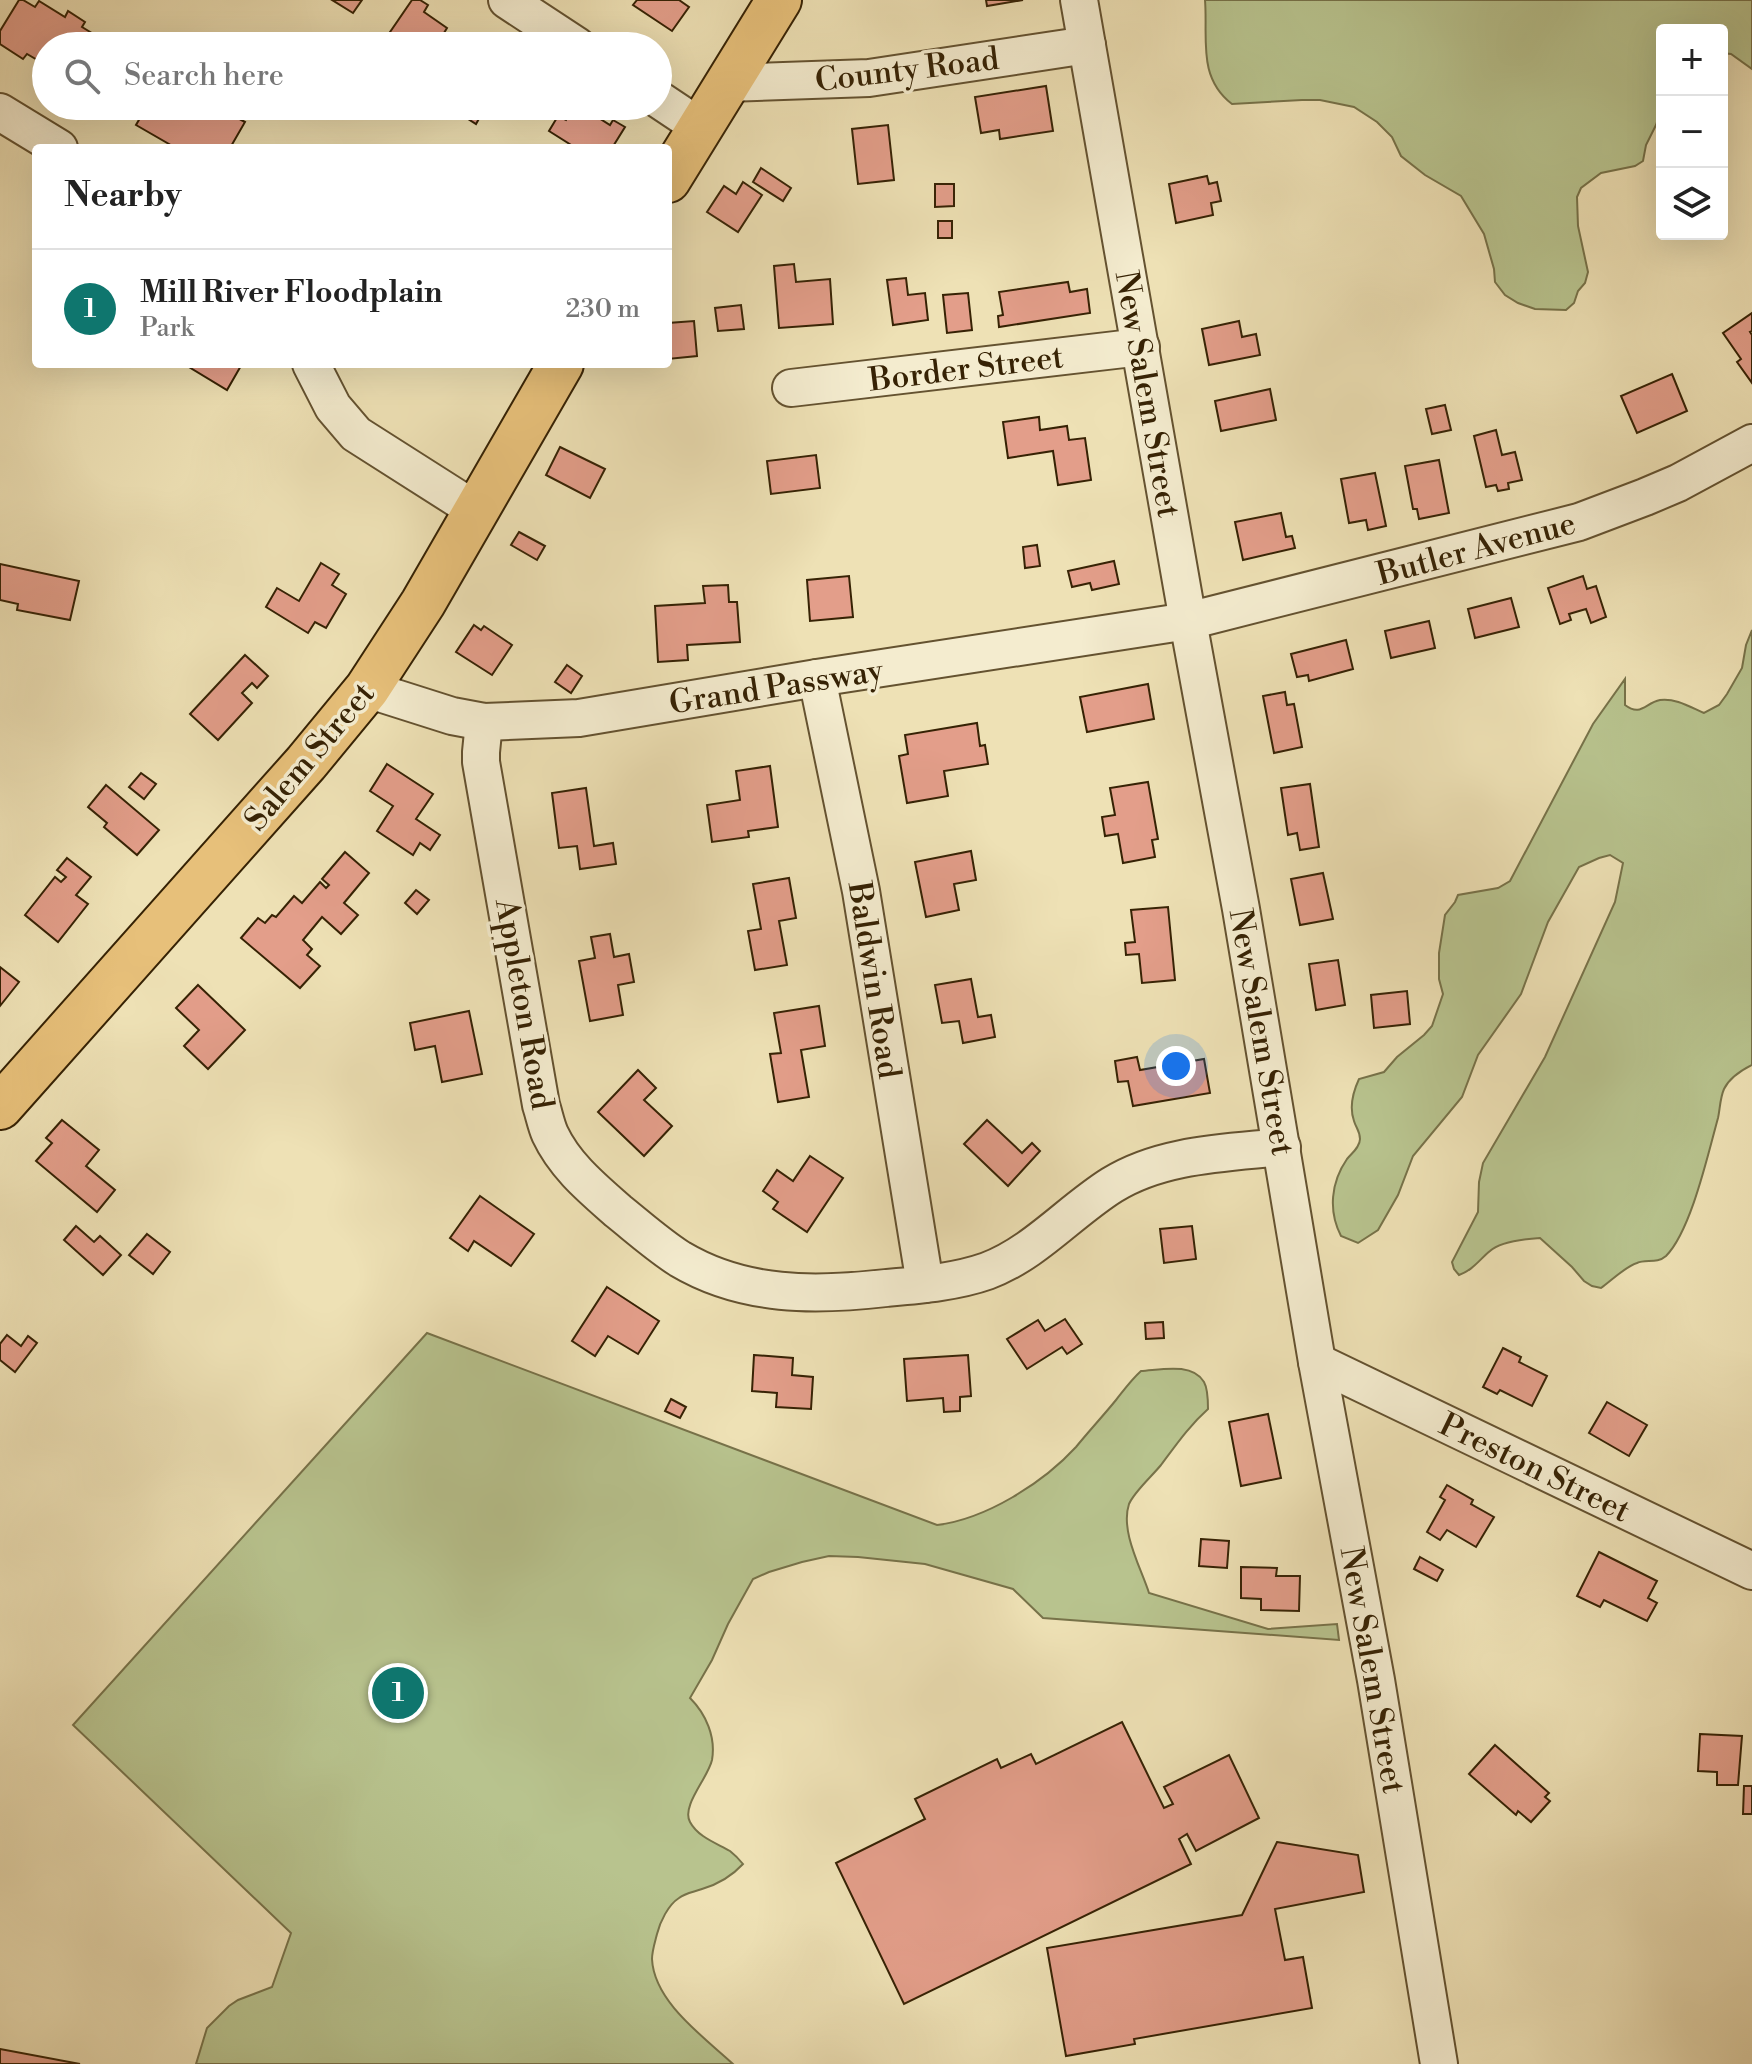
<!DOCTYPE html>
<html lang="en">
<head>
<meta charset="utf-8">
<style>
  body { margin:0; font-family:"Libre Bodoni",serif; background:#f2f2f2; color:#222 }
  .controls { position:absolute; right:24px; top:24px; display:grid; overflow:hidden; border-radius:8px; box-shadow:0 8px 32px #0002 }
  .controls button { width:72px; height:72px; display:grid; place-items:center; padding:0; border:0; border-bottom:2px solid #e0e0e0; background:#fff; color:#222; font:40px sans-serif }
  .you { position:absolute; left:1176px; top:1066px; width:28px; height:28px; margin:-20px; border:6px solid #fff; border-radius:50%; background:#1a73e8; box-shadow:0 0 0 12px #1a73e833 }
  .badge { display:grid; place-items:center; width:52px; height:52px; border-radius:50%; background:#0f766e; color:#fff; font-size:26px; font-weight:700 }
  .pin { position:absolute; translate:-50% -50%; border:4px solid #fff; box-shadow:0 2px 8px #0006 }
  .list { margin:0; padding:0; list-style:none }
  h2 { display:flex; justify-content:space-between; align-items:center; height:104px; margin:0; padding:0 32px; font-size:34px }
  h2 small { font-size:26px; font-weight:400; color:#767676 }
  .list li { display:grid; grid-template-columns:52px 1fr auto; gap:24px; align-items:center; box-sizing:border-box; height:120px; padding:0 32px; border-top:2px solid #e0e0e0 }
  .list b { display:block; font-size:30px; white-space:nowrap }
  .list p { margin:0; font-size:26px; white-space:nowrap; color:#767676 }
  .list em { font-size:26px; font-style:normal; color:#767676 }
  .icon { flex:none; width:44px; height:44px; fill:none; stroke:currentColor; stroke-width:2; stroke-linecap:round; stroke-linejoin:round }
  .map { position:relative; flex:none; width:1752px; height:2064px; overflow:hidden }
  .search { position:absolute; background:#fff; box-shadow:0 8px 32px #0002; left:32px; top:32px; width:640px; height:88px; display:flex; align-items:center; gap:20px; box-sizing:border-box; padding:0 28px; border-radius:44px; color:#767676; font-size:30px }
  .panel { position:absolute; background:#fff; box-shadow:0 8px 32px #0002; left:32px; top:144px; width:640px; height:224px; border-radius:8px }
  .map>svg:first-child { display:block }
  .green { fill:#b8c38e; stroke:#777249; stroke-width:2 }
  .building { fill:#e39e8a; stroke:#362204; stroke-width:2 }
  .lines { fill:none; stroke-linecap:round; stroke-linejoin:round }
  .minor-casing { stroke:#645230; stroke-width:40 }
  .major-casing { stroke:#362204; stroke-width:48 }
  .minor { stroke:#f4eccf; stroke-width:36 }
  .major { stroke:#e7c07a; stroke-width:44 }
  .labels { text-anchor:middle; stroke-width:7; stroke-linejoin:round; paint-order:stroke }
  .street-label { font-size:32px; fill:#362204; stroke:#f4eccf }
</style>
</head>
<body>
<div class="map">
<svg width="1752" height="2064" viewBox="0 0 1752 2064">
  <rect width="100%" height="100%" fill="#eee1b5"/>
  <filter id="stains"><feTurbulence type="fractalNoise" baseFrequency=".0025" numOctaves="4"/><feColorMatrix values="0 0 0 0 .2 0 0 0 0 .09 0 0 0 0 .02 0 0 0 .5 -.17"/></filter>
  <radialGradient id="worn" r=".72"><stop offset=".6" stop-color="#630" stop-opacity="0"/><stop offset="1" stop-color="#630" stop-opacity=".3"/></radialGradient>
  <!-- green -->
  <g class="green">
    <path d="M1205,0H1752V69L1731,54L1722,53V30H1662V107L1656,125L1646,145L1643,161L1635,166L1601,173L1581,188L1577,197L1578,226L1588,272L1585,283L1578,291L1574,303L1566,310L1535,309L1518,303L1505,295L1495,282L1494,269L1484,234L1461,196L1425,175L1401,156L1392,137L1377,122L1354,107L1320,100H1302L1232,104C1197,77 1208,38 1205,0Z"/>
    <path d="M1752,630V1065C1742,1070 1729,1079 1724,1089C1720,1098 1720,1109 1718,1118C1708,1154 1691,1231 1666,1256C1657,1264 1646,1259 1637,1263C1626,1266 1611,1281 1601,1288L1592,1286L1584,1281L1572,1267L1540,1238C1525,1239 1501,1241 1490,1251C1479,1260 1473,1270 1459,1275L1454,1269L1452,1262L1478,1212L1479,1182L1483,1163L1545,1057L1615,902L1623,863L1610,855L1599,858L1579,867L1548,922L1521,994L1478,1055L1462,1097L1413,1156L1398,1195L1378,1230L1358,1243L1341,1236C1328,1211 1331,1182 1347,1159C1352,1153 1360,1147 1360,1139C1360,1131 1356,1128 1354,1121C1349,1107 1353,1092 1359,1079L1384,1072L1397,1057L1424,1035L1432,1026L1443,994L1439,979V953L1445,915L1455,902L1458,895L1498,888L1510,881L1593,724L1625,679V705C1641,717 1645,703 1660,700C1676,698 1690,707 1704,713L1719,705L1727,694L1742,668L1746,645Z"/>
    <path d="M427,1333L937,1525C986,1519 1043,1483 1076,1447C1089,1431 1103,1416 1116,1400C1124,1390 1131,1380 1141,1371C1160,1370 1192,1362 1204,1382C1208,1389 1208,1401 1208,1409C1189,1426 1176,1445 1161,1465C1152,1476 1134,1492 1129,1504C1120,1531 1141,1568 1149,1593L1268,1629L1337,1624L1339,1640L1043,1618L1013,1589L925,1564L858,1557L829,1556L802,1562L769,1572L753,1579L728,1624L712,1660L690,1698C706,1714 716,1737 712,1760C708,1778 681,1806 690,1822C698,1837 716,1843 730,1851C735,1855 739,1859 743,1864C731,1877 719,1884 702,1889C694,1892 685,1893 679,1898C668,1905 660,1922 657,1934C655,1942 652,1951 652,1959C654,2002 704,2037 733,2064H196L207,2028L229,2006L238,2000L272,1987L291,1933L73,1725Z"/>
  </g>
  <!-- building -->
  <g class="building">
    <polygon points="19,0 23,0 35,7 39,1 65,17 68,11 85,22 82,27 113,46 46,46 46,65 27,54 23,59 0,44 0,31"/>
    <polygon points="332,0 362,0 353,13"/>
    <polygon points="412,0 420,0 428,5 424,12 447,28 436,46 428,40 424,46 404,46 388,35"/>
    <polygon points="637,0 679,0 689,7 672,31 633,5"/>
    <polygon points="986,0 1023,0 987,6"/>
    <polygon points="1046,86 1053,131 1000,139 999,130 981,133 975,97"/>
    <polygon points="147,106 216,106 245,122 230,148 176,148 136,125"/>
    <polygon points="448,106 479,106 475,111 481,115 476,124"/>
    <polygon points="521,106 545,106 538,118"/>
    <polygon points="574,106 580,106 610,125 613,120 625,127 612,148 576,148 549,131 558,116 566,120"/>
    <polygon points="888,125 894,180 858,184 852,129"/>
    <polygon points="761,168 791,188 783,201 753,182"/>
    <polygon points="1207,176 1209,184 1217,182 1221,201 1211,203 1213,215 1176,223 1169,184"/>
    <polygon points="743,182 762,195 738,232 707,212 724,186 736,194"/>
    <polygon points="935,184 954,184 954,206 935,207"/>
    <rect x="938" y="221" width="14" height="17"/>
    <polygon points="794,264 796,282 830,279 833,324 779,328 774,266"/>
    <polygon points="906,278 908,295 925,293 928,320 893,325 887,280"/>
    <polygon points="1068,282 1070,292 1087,289 1090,313 999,327 998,316 1003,315 999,292"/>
    <polygon points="968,293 972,330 947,333 943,295"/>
    <polygon points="741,305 744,329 718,331 715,308"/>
    <polygon points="1752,313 1752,331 1750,332 1752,335 1752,383 1737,362 1741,359 1723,333"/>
    <polygon points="694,321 697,356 668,359 668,323"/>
    <polygon points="1239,321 1242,337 1256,334 1260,355 1209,365 1202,329"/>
    <polygon points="184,364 242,364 227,390"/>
    <polygon points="1672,374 1687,411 1637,433 1621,396"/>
    <polygon points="1270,389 1276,420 1221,431 1215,401"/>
    <polygon points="1445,405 1451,430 1432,434 1426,409"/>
    <polygon points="1039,417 1040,430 1067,426 1069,440 1085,438 1091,480 1058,485 1053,451 1008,458 1003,422"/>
    <polygon points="1496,430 1502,455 1515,452 1522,480 1508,483 1509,489 1498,491 1496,485 1486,487 1474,436"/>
    <polygon points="560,447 605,469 590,498 546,475"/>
    <polygon points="816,455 820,488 771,494 767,461"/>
    <polygon points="1439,460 1449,513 1419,519 1417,509 1413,509 1405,466"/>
    <polygon points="1375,473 1386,526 1368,530 1366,520 1349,523 1341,479"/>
    <polygon points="1281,513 1286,537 1292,536 1295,548 1243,560 1235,522"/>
    <polygon points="519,532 545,546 537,560 511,545"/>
    <polygon points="1037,545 1040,566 1025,568 1023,547"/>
    <polygon points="1114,561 1119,584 1092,590 1090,583 1072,587 1068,571"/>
    <polygon points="321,563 339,574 332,585 346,594 326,628 315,622 308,633 266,607 277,588 299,601"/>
    <polygon points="0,564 79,581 70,620 17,610 18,604 0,600"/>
    <polygon points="849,576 853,617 810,621 807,580"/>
    <polygon points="1583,576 1587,589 1596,586 1606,617 1591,623 1586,609 1569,614 1571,620 1560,624 1548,588"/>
    <polygon points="728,585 729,602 737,602 740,642 687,645 688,660 658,662 655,606 705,603 703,586"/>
    <polygon points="1511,598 1519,627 1475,638 1468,609"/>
    <polygon points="1429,621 1435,648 1391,658 1385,631"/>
    <polygon points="474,625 481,630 484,626 512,645 492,675 456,652"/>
    <polygon points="1346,640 1353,669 1309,681 1308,675 1297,677 1291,654"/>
    <polygon points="245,655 268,676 257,688 252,683 242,693 252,703 218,740 190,714"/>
    <polygon points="567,665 582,676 571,693 555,682"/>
    <polygon points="1148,684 1154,719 1087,732 1080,697"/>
    <polygon points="1285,692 1287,705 1294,704 1302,747 1274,753 1263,696"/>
    <polygon points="977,723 980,746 985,745 988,764 944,771 948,796 907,803 899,756 908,754 905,735"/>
    <polygon points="387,764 433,794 416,819 440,835 430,850 420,843 413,855 377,831 393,806 370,791"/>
    <polygon points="770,766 778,827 748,831 749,837 712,842 707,805 740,800 736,771"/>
    <polygon points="141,773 156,784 144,799 129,787"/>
    <polygon points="1148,782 1158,839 1152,840 1155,857 1123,863 1118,834 1105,836 1102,817 1115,815 1110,788"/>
    <polygon points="1310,784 1319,847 1300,850 1297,833 1288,835 1281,788"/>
    <polygon points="106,785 159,830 137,855 104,827 107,823 88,807"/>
    <polygon points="586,788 594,846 613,843 616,864 580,869 577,846 559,848 552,793"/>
    <polygon points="971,851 976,880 954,884 959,910 926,917 915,862"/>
    <polygon points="345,852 369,873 344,903 358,915 341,934 322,917 303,940 312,949 307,955 320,966 300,988 241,938 258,918 265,923 272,915 276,917 294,896 302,903 320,882 326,888 329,885 322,879"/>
    <polygon points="67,858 91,877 76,895 88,904 58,942 25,915 55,877 61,882 66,877 57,870"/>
    <polygon points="1323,873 1333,919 1300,925 1291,879"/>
    <polygon points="789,878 796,918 779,921 787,965 755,970 748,931 761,929 753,884"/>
    <polygon points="416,890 429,900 417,914 405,903"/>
    <polygon points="1168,907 1175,980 1142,983 1139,954 1126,955 1125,943 1135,942 1131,910"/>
    <polygon points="610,934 614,957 629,954 634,982 618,985 623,1015 590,1021 579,961 595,958 591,937"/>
    <polygon points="1338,960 1345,1005 1316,1010 1309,964"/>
    <polygon points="0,967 19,982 0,1006"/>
    <polygon points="971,979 978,1017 991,1015 995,1037 963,1043 959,1021 942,1023 935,985"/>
    <polygon points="198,985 245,1030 208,1069 184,1046 199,1030 176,1008"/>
    <polygon points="1407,991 1410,1024 1374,1028 1371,995"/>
    <polygon points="819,1006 825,1046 801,1050 809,1097 778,1102 770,1054 781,1053 774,1013"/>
    <polygon points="469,1011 482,1074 442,1082 435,1046 415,1050 410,1023"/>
    <polygon points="1137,1057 1140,1070 1204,1059 1210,1093 1133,1106 1128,1081 1118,1082 1115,1061"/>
    <polygon points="638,1070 656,1088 644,1100 672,1126 644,1156 598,1112"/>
    <polygon points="62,1120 99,1150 86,1166 115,1190 97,1212 36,1161 52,1143 46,1138"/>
    <polygon points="987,1120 1022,1153 1032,1143 1040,1151 1008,1186 964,1144"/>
    <polygon points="810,1156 843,1178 807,1232 773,1209 778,1202 763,1191 777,1170 793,1181"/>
    <polygon points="480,1196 534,1234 511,1266 474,1241 468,1251 450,1238"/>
    <polygon points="76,1226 94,1242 100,1236 121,1255 103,1275 64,1240"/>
    <polygon points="1192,1226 1196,1259 1164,1263 1160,1229"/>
    <polygon points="147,1234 170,1252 153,1274 129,1255"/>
    <polygon points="607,1287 659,1321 638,1354 608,1336 595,1356 572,1341"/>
    <polygon points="1065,1319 1082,1344 1067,1354 1062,1347 1027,1369 1007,1339 1038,1320 1045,1331"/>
    <polygon points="1163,1322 1164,1338 1146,1339 1145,1323"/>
    <polygon points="7,1335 21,1346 28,1336 37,1343 15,1372 0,1360 0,1344"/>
    <polygon points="1503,1348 1521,1357 1519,1362 1547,1376 1532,1406 1500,1390 1497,1394 1483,1387"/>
    <polygon points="754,1355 793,1358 792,1375 813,1377 811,1409 776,1407 777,1393 752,1391"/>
    <polygon points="968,1355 971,1396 960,1397 960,1411 944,1412 943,1398 907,1401 904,1359"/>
    <polygon points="671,1399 686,1407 680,1418 665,1411"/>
    <polygon points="1607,1402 1647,1425 1629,1456 1589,1433"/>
    <polygon points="1268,1414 1281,1478 1241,1486 1229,1422"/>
    <polygon points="1447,1485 1473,1500 1471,1504 1494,1517 1476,1547 1447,1530 1440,1540 1427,1532 1445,1500 1440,1497"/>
    <polygon points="1201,1539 1229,1541 1227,1568 1199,1566"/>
    <polygon points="1599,1552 1657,1581 1648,1598 1657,1603 1647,1621 1604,1600 1600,1607 1577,1596"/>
    <polygon points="1420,1557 1443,1570 1437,1581 1414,1569"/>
    <polygon points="1241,1567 1277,1568 1276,1576 1300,1576 1299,1611 1261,1610 1261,1599 1241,1598"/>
    <polygon points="1122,1722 1164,1808 1173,1804 1164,1787 1229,1755 1259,1818 1196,1851 1187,1834 1179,1839 1191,1864 904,2004 836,1863 925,1819 915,1799 997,1759 1001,1768 1031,1754 1036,1764"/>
    <polygon points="1700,1734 1742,1736 1738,1785 1717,1785 1717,1772 1698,1771"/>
    <polygon points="1495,1745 1549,1793 1545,1797 1550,1801 1531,1822 1518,1811 1516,1815 1469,1774"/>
    <polygon points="1744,1786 1752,1786 1752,1814 1743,1814"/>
    <polygon points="1277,1842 1358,1855 1364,1892 1275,1909 1285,1960 1303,1957 1312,2008 1134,2039 1135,2044 1066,2056 1047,1948 1242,1915"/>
    <polygon points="0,2049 80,2064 0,2064"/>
  </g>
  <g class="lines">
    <!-- minor casing -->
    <g class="minor-casing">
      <g id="minor">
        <polyline points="507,0 577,46"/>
        <polyline points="1079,0 1188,621 1241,909 1317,1362 1376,1680 1439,2064"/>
        <polyline points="727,83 869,78 1087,45"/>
        <polyline points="658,99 700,127"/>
        <polyline points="0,112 59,148"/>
        <polyline points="311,364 333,407 356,434 477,511"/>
        <polyline points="791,388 1141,347"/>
        <polyline points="817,678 861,891 925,1284"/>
        <polyline points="367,689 452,716 484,722 579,718 817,678 1188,621 1579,522 1645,497 1678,483 1752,443"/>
        <path d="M484,722L481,752V762L541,1105C544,1114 546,1125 550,1134C565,1166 592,1188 618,1211C638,1227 658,1245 680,1259C744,1297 815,1296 886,1288C919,1285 956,1282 987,1271C1035,1253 1069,1212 1112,1185C1162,1154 1225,1153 1282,1147"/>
        <polyline points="1317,1362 1752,1571"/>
      </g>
    </g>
    <!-- major casing -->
    <g class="major-casing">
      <g id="major">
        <polyline points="668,180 779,0"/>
        <polyline points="0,1107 306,763 367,689 423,603 561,364"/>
      </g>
    </g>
    <!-- minor -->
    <use href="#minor" class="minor"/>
    <!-- major -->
    <use href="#major" class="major"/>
  </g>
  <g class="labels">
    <!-- street labels -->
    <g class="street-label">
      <text transform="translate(907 69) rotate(-7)" y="11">County Road</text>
      <text transform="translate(966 368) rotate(-7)" y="11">Border Street</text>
      <text transform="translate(1148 394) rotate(80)" y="11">New Salem Street</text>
      <text transform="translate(1476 548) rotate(-15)" y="11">Butler Avenue</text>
      <text transform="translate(776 686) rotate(-9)" y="11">Grand Passway</text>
      <text transform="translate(309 756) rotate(-50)" y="11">Salem Street</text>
      <text transform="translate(875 980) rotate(81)" y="11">Baldwin Road</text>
      <text transform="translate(525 1004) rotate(80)" y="11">Appleton Road</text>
      <text transform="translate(1262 1032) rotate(80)" y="11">New Salem Street</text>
      <text transform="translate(1535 1467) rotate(26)" y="11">Preston Street</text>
      <text transform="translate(1373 1670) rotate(80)" y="11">New Salem Street</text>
    </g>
  </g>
  <rect width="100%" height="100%" filter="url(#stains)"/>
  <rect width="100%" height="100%" fill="url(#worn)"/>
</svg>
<div class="controls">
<button>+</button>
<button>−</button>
<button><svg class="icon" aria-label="layers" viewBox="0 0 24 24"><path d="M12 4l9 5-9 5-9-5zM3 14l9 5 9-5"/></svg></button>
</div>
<div class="you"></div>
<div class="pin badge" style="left:398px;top:1693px">1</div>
<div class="search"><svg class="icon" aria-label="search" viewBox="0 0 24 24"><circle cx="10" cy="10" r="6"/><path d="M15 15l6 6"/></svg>Search here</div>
<section class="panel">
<h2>Nearby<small></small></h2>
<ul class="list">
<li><span class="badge">1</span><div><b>Mill River Floodplain</b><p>Park</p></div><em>230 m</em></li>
</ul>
</section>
</div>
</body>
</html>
